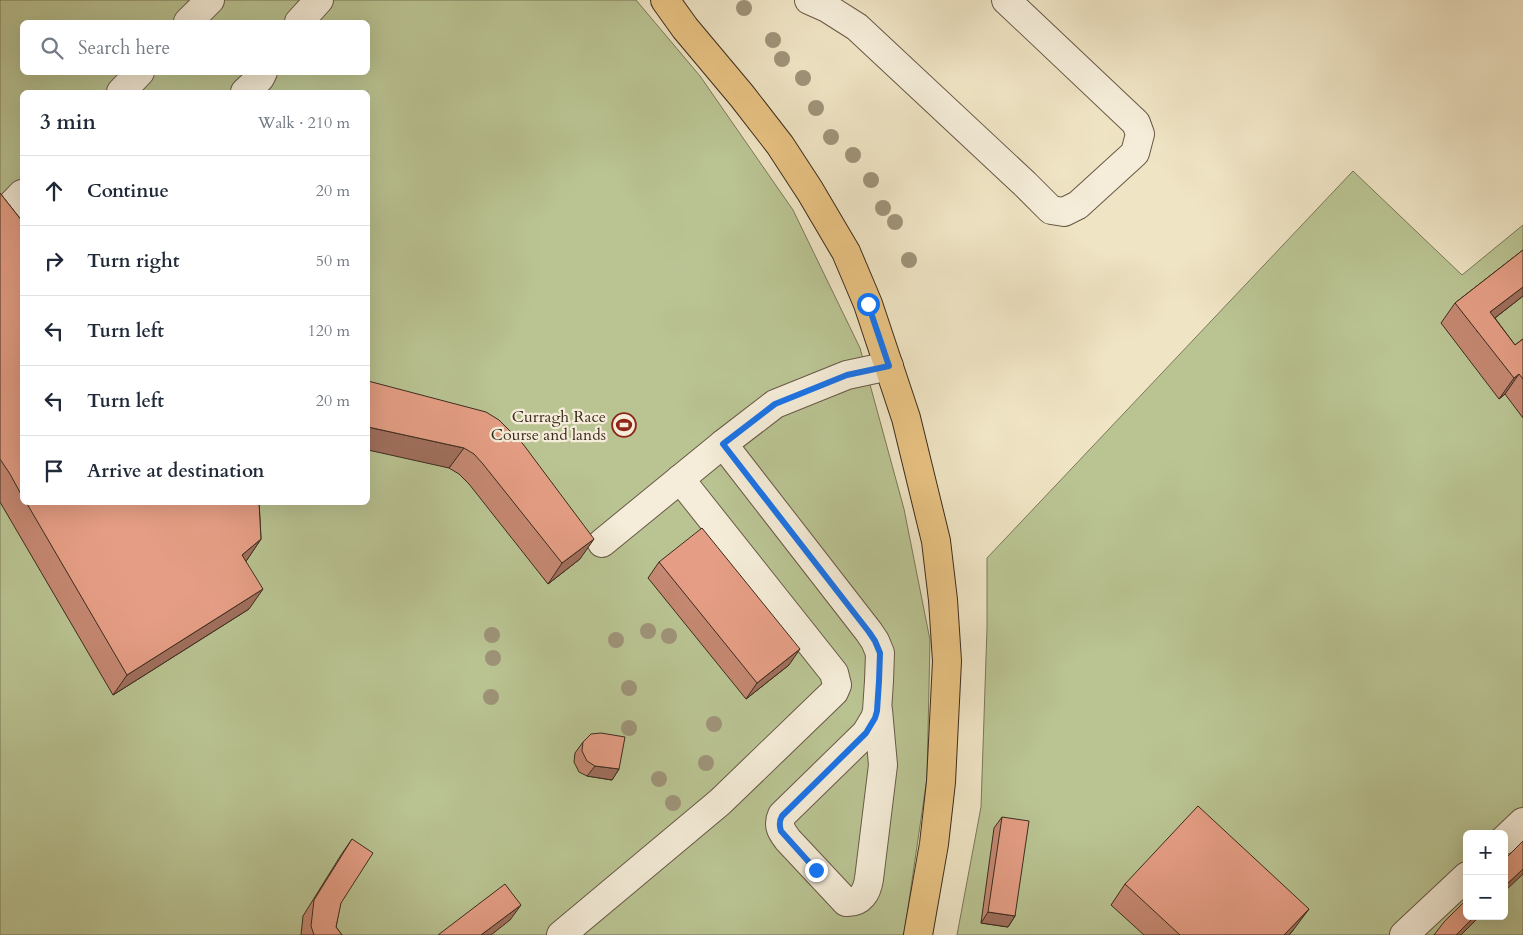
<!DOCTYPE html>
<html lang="en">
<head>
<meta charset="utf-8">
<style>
  body { margin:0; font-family:Cardo,serif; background:#f6f6f7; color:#1f2937 }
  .controls { position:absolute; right:15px; bottom:15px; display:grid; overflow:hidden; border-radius:8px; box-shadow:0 5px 20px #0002 }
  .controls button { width:45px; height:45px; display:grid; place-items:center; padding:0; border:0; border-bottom:1px solid #e0e1e3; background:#fff; color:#1f2937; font:25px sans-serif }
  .stop { position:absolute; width:15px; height:15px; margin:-11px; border:4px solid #1a73e8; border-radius:50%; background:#fff }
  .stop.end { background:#1a73e8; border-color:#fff; box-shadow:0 1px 5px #0008 }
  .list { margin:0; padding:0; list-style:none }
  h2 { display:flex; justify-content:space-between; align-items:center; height:65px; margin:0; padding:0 20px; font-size:21px }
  h2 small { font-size:16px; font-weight:400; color:#747a83 }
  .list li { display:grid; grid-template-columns:32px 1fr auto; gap:15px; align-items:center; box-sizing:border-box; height:70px; padding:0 20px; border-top:1px solid #e0e1e3 }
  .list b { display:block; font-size:19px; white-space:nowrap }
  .list em { font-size:16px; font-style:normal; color:#747a83 }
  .icon { flex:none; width:28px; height:28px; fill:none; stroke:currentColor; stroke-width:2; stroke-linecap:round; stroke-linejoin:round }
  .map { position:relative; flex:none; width:1523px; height:935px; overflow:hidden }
  .search { position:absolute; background:#fff; box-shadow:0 5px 20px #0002; left:20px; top:20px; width:350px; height:55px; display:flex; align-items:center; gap:12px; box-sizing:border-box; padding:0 18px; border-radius:8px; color:#747a83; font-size:19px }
  .panel { position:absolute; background:#fff; box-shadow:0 5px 20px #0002; left:20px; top:90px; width:350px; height:415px; border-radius:8px }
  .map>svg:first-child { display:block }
  .green { fill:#bac493; stroke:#7a7858; fill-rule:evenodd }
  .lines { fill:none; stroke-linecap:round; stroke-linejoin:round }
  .minor-casing { stroke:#685947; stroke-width:30 }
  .major-casing { stroke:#3b2b1d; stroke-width:30 }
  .minor { stroke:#f5edd9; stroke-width:28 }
  .major { stroke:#e8c282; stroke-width:28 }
  .tree { fill:#9e9378 }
  .wall { fill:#c58872; stroke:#3b2b1d }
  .shaded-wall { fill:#a06f5d; stroke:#3b2b1d }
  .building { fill:#e59e85; stroke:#3b2b1d }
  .route { stroke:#1a73e8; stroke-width:6 }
  .labels { text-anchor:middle; stroke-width:4.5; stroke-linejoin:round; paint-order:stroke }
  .poi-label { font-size:16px; fill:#3b2b1d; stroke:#f5edd9; text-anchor:end }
</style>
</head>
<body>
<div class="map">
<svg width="1523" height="935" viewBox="0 0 1523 935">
  <rect width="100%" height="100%" fill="#efe4c4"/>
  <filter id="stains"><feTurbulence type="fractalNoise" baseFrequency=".004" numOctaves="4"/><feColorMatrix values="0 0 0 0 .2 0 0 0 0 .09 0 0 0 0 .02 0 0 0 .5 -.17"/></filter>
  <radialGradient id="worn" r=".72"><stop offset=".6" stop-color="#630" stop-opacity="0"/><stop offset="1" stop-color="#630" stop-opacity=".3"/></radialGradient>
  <!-- green -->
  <g class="green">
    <path d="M0,0H636L700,76L793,210L860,348L904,509L930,640L927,778L904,935H0ZM22,22H368V72H22ZM22,92H368V502H22Z"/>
    <path d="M1353,171L1462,275L1523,225V935H957L981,807L987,628V558ZM1467,834H1504V916H1467Z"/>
  </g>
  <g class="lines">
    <!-- minor casing -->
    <g class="minor-casing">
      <g id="minor">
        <polyline points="809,0 827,8 857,27 1025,184 1051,210 1064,212 1078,205 1135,153 1140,134 1136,123 1006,0"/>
        <polyline points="188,22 210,0"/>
        <polyline points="299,22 319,0"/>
        <polyline points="121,92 140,72"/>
        <polyline points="245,92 260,78 263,72"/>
        <polyline points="0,217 22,194"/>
        <path d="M723,444L869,632L875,641L880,653L879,681L877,711L875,718L866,733L782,815C777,826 782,832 788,840L846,902C861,903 867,892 869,879L883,765L878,710"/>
        <polyline points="602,543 723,444 775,404 847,375 889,366"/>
        <polyline points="1504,840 1523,822"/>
        <polyline points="561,935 720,802 834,692 837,685 834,673 680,479"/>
        <polyline points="1404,935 1467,876"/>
      </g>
    </g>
    <!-- major casing -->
    <g class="major-casing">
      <polyline id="major" points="665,0 685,28 742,96 780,145 810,191 846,252 868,304 906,418 936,541 943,600 947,661 941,782 934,844 918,935"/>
    </g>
    <!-- minor -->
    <use href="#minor" class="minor"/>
    <!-- major -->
    <use href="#major" class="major"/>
  </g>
  <!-- trees -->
  <g class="tree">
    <circle cx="744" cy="8" r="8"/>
    <circle cx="773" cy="40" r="8"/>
    <circle cx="782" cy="59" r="8"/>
    <circle cx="803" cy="78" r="8"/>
    <circle cx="816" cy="108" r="8"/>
    <circle cx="831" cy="137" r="8"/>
    <circle cx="853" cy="155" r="8"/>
    <circle cx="871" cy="180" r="8"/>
    <circle cx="883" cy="208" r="8"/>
    <circle cx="895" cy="222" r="8"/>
    <circle cx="909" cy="260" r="8"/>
    <circle cx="648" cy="631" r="8"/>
    <circle cx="492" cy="635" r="8"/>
    <circle cx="669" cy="636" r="8"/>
    <circle cx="616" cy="640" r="8"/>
    <circle cx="493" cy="658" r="8"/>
    <circle cx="629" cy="688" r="8"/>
    <circle cx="491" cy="697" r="8"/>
    <circle cx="714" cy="724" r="8"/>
    <circle cx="629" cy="728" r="8"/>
    <circle cx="706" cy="763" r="8"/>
    <circle cx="659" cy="779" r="8"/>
    <circle cx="673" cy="803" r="8"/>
  </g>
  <!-- wall -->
  <g class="wall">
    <polygon points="0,193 22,221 22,502 259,502 261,539 246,561 249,609 113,695 0,502"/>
    <polygon points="1523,250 1523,296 1495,318 1515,345 1523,339 1523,418 1505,394 1499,399 1441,323 1455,303"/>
    <polygon points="486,412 580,559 548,584 469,484 459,474 449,468"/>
    <polygon points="659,562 789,665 746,699 648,578"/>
    <polygon points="583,742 619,769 612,780 587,776 579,772 574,762 575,753"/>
    <polygon points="1002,817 1015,916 1008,927 981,923 994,828"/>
    <polygon points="352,839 336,927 342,935 301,935 303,916 341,855"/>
    <polygon points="1125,884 1294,929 1289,935 1144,935 1111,905"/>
  </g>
  <!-- shaded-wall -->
  <g class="shaded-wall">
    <polygon points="1523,287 1523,296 1477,332 1490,312"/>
    <polygon points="1519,374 1505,394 1499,399 1514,378"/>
    <polygon points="368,427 464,448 449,468 368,450"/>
    <polygon points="261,539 247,560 228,575 242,555"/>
    <polygon points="594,539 580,559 548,584 562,563"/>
    <polygon points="263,589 249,609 113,695 127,675"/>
    <polygon points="800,649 789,665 746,699 757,683"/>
    <polygon points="595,766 619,769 612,780 587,776"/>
    <polygon points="1523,869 1523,874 1504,892 1504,887"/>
    <polygon points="521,905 510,920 491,935 481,935"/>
    <polygon points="1309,909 1294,929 1289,935 1284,935"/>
    <polygon points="988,912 1015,916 1008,927 981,923"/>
    <polygon points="1475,916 1480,916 1461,935 1456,935"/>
  </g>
  <!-- building -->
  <g class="building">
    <polygon points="0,193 22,221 22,496 10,474 0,459"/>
    <polygon points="1523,250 1523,287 1490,312 1515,345 1523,339 1523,379 1519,374 1514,378 1455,303"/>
    <polygon points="368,381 486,412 499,420 523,444 594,539 562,563 483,464 474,454 464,448 368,427"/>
    <polygon points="26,502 259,502 261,539 242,555 263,589 127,675"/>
    <polygon points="702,528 800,649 757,683 659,562"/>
    <polygon points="601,733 625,737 619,769 595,766 587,761 582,751 583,742 591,734"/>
    <polygon points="1198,806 1309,909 1284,935 1180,935 1125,884"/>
    <polygon points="1002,817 1029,821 1015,916 988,912"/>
    <polygon points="352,839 373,853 341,903 336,927 342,935 314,935 311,926 314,900"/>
    <polygon points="1523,841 1523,869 1504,887 1504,860"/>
    <polygon points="505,884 521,905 481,935 438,935"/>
    <polygon points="1467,899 1467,916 1475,916 1456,935 1434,935 1444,922"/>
  </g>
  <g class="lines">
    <!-- route -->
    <path class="route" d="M816,870L781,831C779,825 779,821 782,816L866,733L875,718L877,711L879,681L880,653L875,641L869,632L723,444L775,404L847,375L889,366L868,304"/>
  </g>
  <!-- icons -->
  <defs>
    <g id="stadium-ring" transform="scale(1.25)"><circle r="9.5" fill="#f5edd9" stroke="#8f2418" stroke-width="1.5"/><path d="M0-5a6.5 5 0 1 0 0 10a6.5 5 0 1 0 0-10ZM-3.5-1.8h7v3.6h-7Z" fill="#8f2418"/></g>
  </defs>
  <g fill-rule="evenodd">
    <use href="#stadium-ring" x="624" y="425"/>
  </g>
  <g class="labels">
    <!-- poi labels -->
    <g class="poi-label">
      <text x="606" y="422">Curragh Race<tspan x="606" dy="18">Course and lands</tspan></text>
    </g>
  </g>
  <rect width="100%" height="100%" filter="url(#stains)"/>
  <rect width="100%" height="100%" fill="url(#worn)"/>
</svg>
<div class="controls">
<button>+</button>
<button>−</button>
</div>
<div class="stop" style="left:868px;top:304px"></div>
<div class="stop end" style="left:816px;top:870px"></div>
<div class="search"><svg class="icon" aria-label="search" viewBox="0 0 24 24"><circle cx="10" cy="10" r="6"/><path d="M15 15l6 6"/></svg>Search here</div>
<section class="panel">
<h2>3 min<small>Walk · 210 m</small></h2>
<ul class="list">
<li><svg class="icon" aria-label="ahead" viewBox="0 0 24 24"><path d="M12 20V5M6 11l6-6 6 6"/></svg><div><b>Continue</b></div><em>20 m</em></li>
<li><svg class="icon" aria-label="right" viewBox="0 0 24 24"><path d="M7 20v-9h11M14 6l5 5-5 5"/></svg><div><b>Turn right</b></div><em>50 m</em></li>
<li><svg class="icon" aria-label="left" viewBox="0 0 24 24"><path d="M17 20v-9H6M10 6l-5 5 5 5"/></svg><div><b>Turn left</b></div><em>120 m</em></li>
<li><svg class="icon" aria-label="left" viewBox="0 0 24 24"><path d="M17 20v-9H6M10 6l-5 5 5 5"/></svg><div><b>Turn left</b></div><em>20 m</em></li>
<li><svg class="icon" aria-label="arrive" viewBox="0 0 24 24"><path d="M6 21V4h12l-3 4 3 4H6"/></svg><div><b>Arrive at destination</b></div></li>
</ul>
</section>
</div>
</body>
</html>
